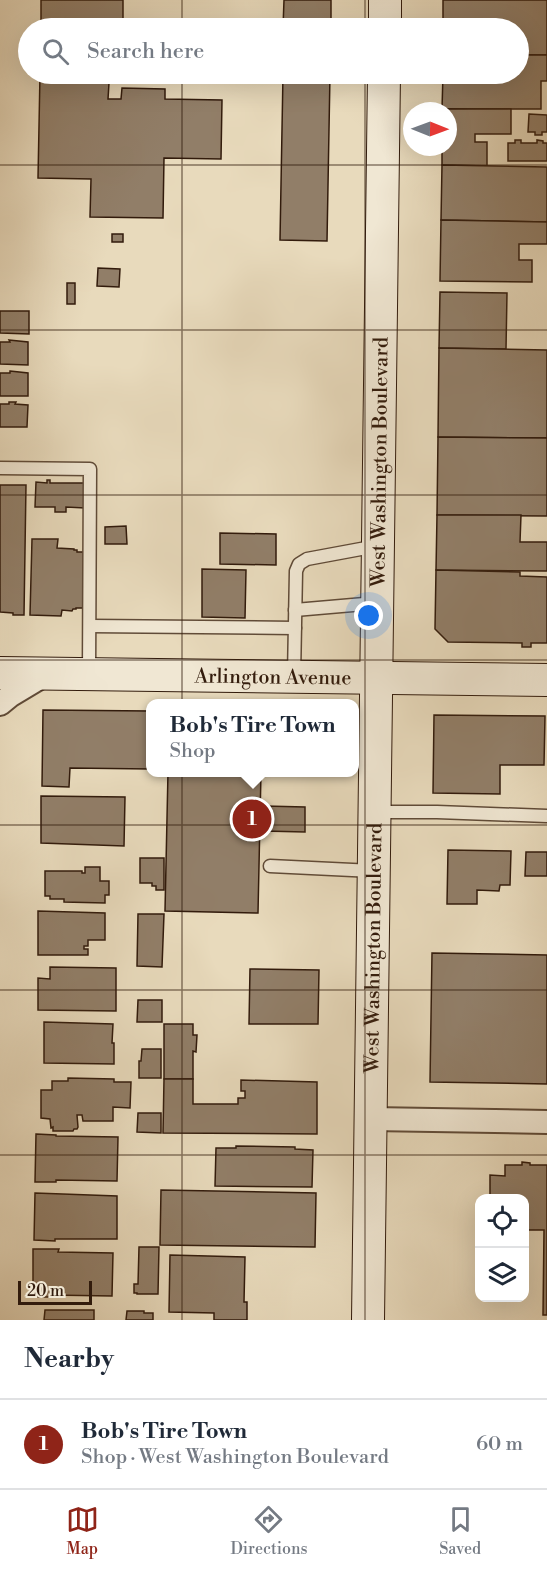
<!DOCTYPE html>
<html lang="en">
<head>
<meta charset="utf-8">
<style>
  body { margin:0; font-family:"Libre Bodoni",serif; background:#f6f6f7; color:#1f2937 }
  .controls { position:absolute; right:18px; bottom:18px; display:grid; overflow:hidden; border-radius:12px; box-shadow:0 6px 24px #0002 }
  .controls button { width:54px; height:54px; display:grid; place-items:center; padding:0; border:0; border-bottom:2px solid #e0e1e3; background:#fff; color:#1f2937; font:30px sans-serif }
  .compass { position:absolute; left:403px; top:102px; width:54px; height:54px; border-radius:50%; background:#fff; box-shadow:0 6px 24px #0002; rotate:91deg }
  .scale { position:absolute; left:18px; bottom:15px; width:74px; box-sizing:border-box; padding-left:6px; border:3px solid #321b0c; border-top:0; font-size:16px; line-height:21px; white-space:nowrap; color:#321b0c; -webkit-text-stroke:4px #f0e7d3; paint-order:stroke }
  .you { position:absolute; left:369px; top:616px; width:21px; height:21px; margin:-15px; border:4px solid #fff; border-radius:50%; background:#1a73e8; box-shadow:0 0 0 9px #1a73e833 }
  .badge { display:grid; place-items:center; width:39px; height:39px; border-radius:50%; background:#8f2418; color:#fff; font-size:20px; font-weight:700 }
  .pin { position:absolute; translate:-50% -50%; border:3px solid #fff; box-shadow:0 2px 6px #0006 }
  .popup { position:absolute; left:146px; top:699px; width:213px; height:78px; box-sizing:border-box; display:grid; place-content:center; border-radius:12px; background:#fff; filter:drop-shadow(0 2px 4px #0005); font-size:20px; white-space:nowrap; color:#747a83 }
  .popup b { font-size:22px; color:#1f2937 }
  .popup::after { content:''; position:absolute; left:50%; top:100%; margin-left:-12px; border:12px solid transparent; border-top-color:#fff }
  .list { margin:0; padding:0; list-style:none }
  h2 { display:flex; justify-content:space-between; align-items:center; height:78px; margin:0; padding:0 24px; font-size:26px }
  h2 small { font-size:20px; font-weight:400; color:#747a83 }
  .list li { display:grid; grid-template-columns:39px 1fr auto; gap:18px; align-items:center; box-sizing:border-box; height:90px; padding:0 24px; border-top:2px solid #e0e1e3 }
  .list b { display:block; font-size:22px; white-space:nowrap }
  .list p { margin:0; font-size:20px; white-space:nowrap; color:#747a83 }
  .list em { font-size:20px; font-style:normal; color:#747a83 }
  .icon { flex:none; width:33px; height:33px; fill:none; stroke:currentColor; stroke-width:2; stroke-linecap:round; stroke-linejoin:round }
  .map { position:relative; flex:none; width:547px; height:1320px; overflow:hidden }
  .search { position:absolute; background:#fff; box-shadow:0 6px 24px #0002; left:18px; right:18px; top:18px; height:66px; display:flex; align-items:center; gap:15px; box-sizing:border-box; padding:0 21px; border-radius:33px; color:#747a83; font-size:22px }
  .sheet { height:168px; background:#fff }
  nav { display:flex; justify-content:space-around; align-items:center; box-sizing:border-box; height:84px; border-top:2px solid #e0e1e3; background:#fff; font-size:16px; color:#747a83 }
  nav a { display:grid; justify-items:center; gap:3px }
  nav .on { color:#8f2418 }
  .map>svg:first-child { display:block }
  .building { fill:#917e68; stroke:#321b0c; stroke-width:1.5 }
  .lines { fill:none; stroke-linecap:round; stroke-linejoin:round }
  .lane-casing { stroke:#604b38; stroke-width:15 }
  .street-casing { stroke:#604b38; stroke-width:26 }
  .secondary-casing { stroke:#321b0c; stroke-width:34 }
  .lane { stroke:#f0e7d3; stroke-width:12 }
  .street { stroke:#f0e7d3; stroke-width:22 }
  .secondary { stroke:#f0e7d3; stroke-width:32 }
  .grid { fill:none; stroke:#321b0c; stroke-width:1.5; stroke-opacity:0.55 }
  .labels { text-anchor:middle; stroke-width:4.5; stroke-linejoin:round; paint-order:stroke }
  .street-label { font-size:20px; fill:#321b0c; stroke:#f0e7d3 }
</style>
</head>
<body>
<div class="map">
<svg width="547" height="1320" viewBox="0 0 547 1320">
  <rect width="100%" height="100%" fill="#e8dabc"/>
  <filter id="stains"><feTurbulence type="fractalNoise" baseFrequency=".00333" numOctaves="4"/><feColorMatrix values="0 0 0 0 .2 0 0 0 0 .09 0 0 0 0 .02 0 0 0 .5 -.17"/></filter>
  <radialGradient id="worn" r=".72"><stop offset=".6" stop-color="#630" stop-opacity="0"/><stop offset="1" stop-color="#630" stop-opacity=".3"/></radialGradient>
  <!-- building -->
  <g class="building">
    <rect x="41" y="0" width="82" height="28"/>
    <polygon points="284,0 331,0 331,28 283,28"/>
    <polygon points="443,0 547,0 547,55 518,55 518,28 443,28"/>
    <polygon points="518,55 547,55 547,81 541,81 541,109 442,109 443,74 518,74"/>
    <polygon points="40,74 122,74 122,83 109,83 108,99 121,99 122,88 165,89 165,99 222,100 221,159 164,158 163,218 90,217 91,179 38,178"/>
    <polygon points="283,74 330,74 327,241 280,240"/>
    <polygon points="442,109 511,109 511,134 475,134 475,142 487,142 487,166 442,165 442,147 448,147 448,111 442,111"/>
    <polygon points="529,114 547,115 547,132 542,132 542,135 535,135 535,132 528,132"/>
    <polygon points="515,140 521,140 521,143 537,143 537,140 543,141 543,143 547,143 547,161 508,161 508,143 515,143"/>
    <polygon points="442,165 547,167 547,222 441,220"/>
    <polygon points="441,220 547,222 547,244 519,244 519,260 532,260 532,282 440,281"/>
    <rect x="112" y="234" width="11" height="8"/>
    <polygon points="98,268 120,269 119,287 97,286"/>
    <rect x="67" y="283" width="8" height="21"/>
    <polygon points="440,292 507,293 506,349 439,348"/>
    <polygon points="0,311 29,311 29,334 0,333"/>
    <polygon points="9,340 28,342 28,365 0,364 0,342 10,342"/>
    <polygon points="439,348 547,350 547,438 438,437"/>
    <polygon points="10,371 28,373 28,396 0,396 0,373 10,373"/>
    <polygon points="9,402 16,402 15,404 28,405 27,427 0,427 0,404 9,404"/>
    <polygon points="438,437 547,438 547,516 437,515"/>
    <polygon points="47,480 50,480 50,483 85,483 85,508 66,507 66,512 55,512 55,507 35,507 36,482 47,483"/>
    <polygon points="0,485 26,485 24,615 13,615 13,613 0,612"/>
    <polygon points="437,515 521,515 520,542 547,542 547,571 436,570"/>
    <polygon points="126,526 127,544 105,544 105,527"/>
    <polygon points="220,533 276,534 276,565 220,564"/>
    <polygon points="32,539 58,539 57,548 74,549 74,550 77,550 77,552 84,552 83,608 76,608 76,609 73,609 72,611 62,610 61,616 30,615"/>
    <polygon points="202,569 246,570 245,618 202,617"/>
    <polygon points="436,570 520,572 520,576 547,577 547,643 531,643 531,647 522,647 522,643 448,642 435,629"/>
    <polygon points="43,710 150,711 150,769 70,768 69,787 42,786"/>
    <polygon points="434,715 545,716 544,765 500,765 500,794 433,793"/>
    <polygon points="168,772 261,772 258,913 165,911"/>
    <polygon points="41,796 125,797 124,846 41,843"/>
    <polygon points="264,806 305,807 305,832 263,831"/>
    <polygon points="448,850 511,851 510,885 500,885 499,891 477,890 477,904 447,904"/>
    <polygon points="526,852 547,852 547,876 525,876"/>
    <polygon points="140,858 164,858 164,890 156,890 156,886 152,886 152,883 140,883"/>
    <polygon points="85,867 100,867 100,881 109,881 109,895 105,895 105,903 64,902 64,899 50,899 50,896 45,896 45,871 82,871 82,873 85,873"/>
    <polygon points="38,911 105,913 105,940 88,940 88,946 84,946 84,949 88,949 88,955 38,955"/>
    <polygon points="138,914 164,914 162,967 137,966"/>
    <polygon points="432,953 547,955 547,1084 430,1082"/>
    <polygon points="50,967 116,968 116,1011 38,1010 38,978 50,979"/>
    <polygon points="250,969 319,970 318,1024 249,1024"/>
    <polygon points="138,1000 162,1000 162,1022 137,1022"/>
    <polygon points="44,1022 113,1024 112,1043 114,1043 114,1064 44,1063"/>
    <polygon points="164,1024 193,1024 193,1035 197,1035 196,1052 193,1051 193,1079 164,1079"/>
    <polygon points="142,1049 161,1049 161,1078 139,1078 139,1061 141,1061"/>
    <polygon points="68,1078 114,1079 114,1082 131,1082 130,1108 113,1107 113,1121 83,1121 82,1115 77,1115 78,1127 77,1129 74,1129 73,1131 53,1131 53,1127 51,1128 50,1119 41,1118 41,1090 52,1090 52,1081 68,1081"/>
    <polygon points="164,1079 193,1079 193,1104 238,1104 238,1098 245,1098 245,1091 241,1091 241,1080 317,1082 317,1134 163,1133"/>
    <polygon points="138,1113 161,1113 161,1133 137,1132"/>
    <polygon points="36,1134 56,1135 56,1136 118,1137 117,1181 56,1180 56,1182 35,1182"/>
    <polygon points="236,1146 295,1147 295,1149 313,1150 312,1187 215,1186 216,1148 236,1148"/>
    <polygon points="522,1162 530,1163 530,1165 547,1165 547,1315 543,1315 544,1230 524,1230 524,1198 490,1198 490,1175 505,1176 505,1165 522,1165"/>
    <polygon points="161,1190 316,1193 315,1247 160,1245"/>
    <polygon points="35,1193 117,1196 117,1239 55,1239 55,1241 34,1240"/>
    <polygon points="139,1247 159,1247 158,1294 137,1294 137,1293 134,1293 134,1284 138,1284"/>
    <polygon points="33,1249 59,1249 58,1252 113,1253 112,1296 50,1295 50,1297 33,1297"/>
    <polygon points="170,1255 245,1257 244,1302 247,1302 247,1320 214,1320 214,1313 169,1312"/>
    <polygon points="45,1310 94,1310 94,1320 44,1320"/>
    <polygon points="127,1311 144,1311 144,1313 153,1313 153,1320 126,1320"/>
  </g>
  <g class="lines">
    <!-- lane casing -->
    <g class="lane-casing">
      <g id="lane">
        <polyline points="0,468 90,469 89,673"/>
        <polyline points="295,610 376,603"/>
        <polyline points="90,626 295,628"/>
        <polyline points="294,676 296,571 299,564 307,559 377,546"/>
        <polyline points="376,812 437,812 547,816"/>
        <polyline points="270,866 373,871"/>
      </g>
    </g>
    <!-- street casing -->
    <g class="street-casing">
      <g id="street">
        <polyline points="0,704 11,695 46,674"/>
        <polyline points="371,1119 547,1122"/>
      </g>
    </g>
    <!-- secondary casing -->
    <g class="secondary-casing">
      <g id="secondary">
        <polyline points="385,28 385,0"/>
        <path id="s1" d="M0,673L547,680"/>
        <path id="s2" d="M368,1320L384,74"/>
      </g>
    </g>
    <!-- lane -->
    <use href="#lane" class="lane"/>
    <!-- street -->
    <use href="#street" class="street"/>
    <!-- secondary -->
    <use href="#secondary" class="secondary"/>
  </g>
  <!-- grid -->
  <path class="grid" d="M182,0V28M365,0V28M182,74V1320M365,74V1320M0,165H547M0,330H547M0,495H547M0,660H547M0,825H547M0,990H547M0,1155H547"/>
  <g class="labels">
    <!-- street labels -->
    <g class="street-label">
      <text dy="7" stroke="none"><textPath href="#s2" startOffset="858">West Washington Boulevard</textPath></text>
      <text dy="7" stroke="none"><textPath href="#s1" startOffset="273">Arlington Avenue</textPath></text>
      <text dy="7" stroke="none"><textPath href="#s2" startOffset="372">West Washington Boulevard</textPath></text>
    </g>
  </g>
  <rect width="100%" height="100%" filter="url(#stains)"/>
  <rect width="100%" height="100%" fill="url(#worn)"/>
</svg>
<div class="controls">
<button><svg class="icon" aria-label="locate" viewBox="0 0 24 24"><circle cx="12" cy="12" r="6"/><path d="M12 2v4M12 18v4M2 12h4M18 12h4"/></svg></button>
<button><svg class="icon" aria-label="layers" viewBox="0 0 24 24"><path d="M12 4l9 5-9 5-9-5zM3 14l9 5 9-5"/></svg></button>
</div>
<svg class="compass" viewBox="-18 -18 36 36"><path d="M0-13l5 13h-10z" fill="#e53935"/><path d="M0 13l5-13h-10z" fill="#747a83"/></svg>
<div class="scale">20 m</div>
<div class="you"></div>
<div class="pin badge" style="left:252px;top:819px">1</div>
<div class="popup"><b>Bob's Tire Town</b>Shop</div>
<div class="search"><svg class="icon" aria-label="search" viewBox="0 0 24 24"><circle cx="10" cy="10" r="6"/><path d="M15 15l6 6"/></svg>Search here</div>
</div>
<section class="sheet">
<h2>Nearby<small></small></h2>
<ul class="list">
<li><span class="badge">1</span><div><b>Bob's Tire Town</b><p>Shop · West Washington Boulevard</p></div><em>60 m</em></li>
</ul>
</section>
<nav>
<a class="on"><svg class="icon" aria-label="map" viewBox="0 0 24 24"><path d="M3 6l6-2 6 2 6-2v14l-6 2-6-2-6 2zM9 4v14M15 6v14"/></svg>Map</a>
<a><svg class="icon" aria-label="directions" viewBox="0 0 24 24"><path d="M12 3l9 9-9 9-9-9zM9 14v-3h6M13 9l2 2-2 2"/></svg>Directions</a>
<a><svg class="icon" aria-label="saved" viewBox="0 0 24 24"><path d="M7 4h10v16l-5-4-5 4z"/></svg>Saved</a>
</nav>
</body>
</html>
